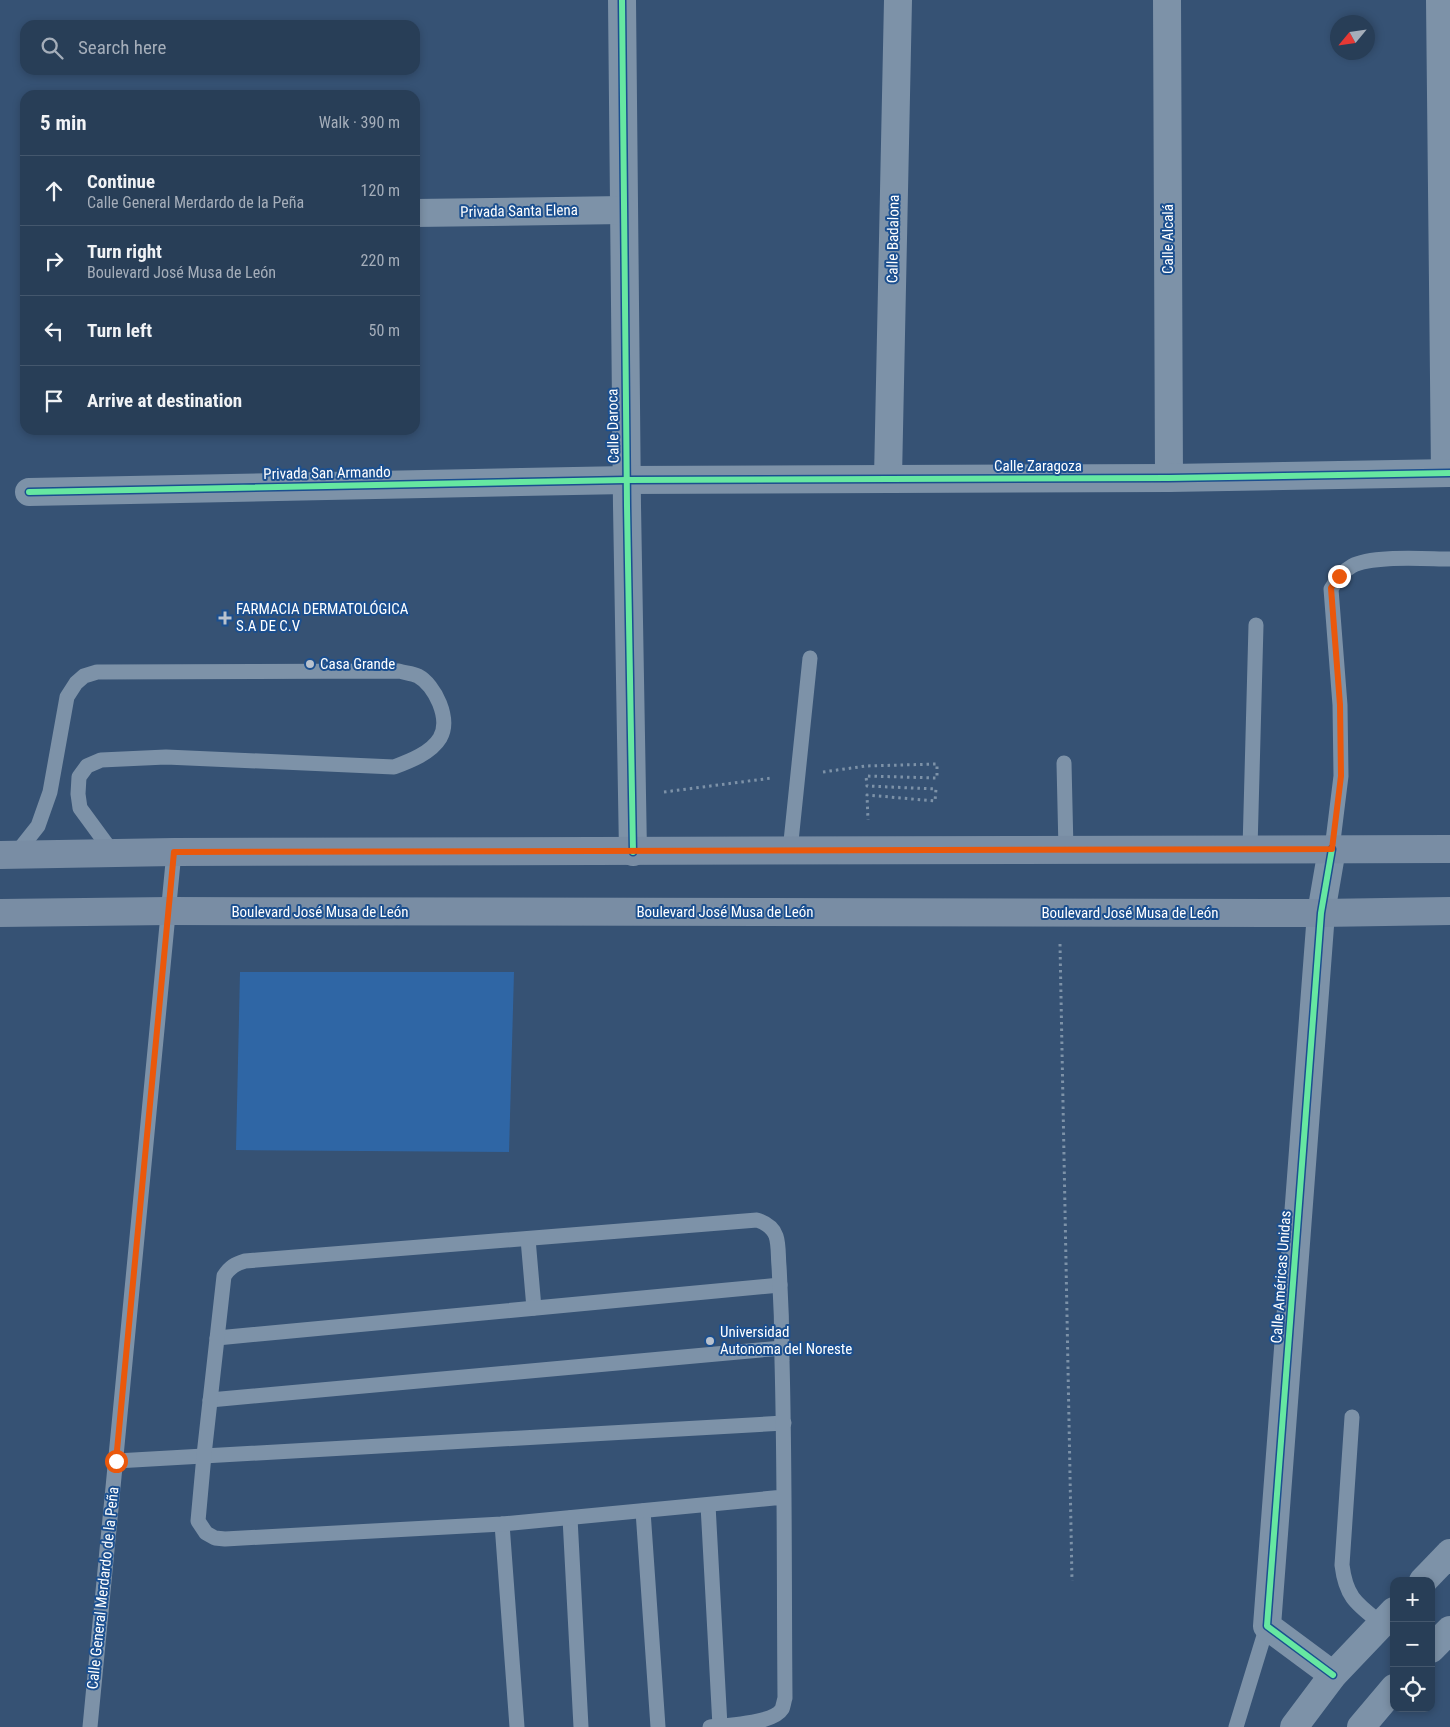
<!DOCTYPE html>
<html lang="en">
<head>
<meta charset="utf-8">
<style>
  body { margin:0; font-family:"Roboto Condensed",sans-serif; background:#344961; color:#f1f3f6 }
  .controls { position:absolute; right:15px; bottom:15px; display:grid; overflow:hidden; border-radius:10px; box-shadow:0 2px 8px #0003 }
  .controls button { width:45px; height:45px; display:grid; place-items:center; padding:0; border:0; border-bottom:1px solid #44576d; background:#283e57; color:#f1f3f6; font:25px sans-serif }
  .compass { position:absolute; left:1330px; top:15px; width:45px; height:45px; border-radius:50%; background:#283e57; box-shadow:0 2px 8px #0003; rotate:241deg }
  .stop { position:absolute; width:15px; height:15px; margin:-11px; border:4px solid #ea580c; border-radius:50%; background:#fff }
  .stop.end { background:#ea580c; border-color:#fff; box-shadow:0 1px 5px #0008 }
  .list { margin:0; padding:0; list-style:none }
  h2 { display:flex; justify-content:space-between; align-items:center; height:65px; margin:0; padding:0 20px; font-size:21px }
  h2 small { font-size:16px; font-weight:400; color:#a5aeba }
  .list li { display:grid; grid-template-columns:32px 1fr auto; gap:15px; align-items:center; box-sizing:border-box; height:70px; padding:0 20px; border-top:1px solid #44576d }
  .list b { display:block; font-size:19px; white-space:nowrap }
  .list p { margin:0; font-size:16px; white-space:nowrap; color:#a5aeba }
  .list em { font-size:16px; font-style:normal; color:#a5aeba }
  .icon { flex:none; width:28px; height:28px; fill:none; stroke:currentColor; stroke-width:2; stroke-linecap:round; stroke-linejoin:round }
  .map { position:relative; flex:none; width:1450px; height:1727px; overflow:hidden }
  .search { position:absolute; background:#283e57; box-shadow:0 2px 8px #0003; left:20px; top:20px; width:400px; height:55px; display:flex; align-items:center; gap:12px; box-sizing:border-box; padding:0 18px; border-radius:15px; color:#a5aeba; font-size:19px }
  .panel { position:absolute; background:#283e57; box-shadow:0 2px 8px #0003; left:20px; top:90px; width:400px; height:345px; border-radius:15px }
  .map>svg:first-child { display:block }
  .green { fill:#2f66a5 }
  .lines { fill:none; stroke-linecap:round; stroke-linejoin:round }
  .path { stroke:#7d92a8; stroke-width:3; stroke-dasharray:2.5 4; stroke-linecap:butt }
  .service { stroke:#7d92a8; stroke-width:15 }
  .minor { stroke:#7d92a8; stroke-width:28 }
  .tertiary { stroke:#7d92a8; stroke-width:28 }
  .secondary { stroke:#798da4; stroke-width:28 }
  .cycleway-casing { stroke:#1b4f8f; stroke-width:9 }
  .cycleway { stroke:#66e7a1; stroke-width:6 }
  .route { stroke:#ea580c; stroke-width:6 }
  .poi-dot { fill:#b9c2ce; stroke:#1b4f8f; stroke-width:2 }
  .labels { text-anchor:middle; stroke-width:4; stroke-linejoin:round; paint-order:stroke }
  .street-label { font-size:15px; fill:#fff; stroke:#1b4f8f }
  .poi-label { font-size:15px; fill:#fff; stroke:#1b4f8f; text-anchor:start }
</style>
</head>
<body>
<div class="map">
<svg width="1450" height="1727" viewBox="0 0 1450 1727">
  <rect width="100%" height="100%" fill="#365274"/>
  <!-- green -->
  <polygon class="green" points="240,972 514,972 509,1152 236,1150"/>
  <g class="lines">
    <!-- path -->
    <g class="path">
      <polyline points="823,772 866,766 937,764 937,778 866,776 867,786 936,789 935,801 867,795 868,820"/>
      <polyline points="664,792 772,778"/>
      <polyline points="1060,944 1072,1581"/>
    </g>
    <!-- service -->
    <g class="service">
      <polyline points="1064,763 1066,850"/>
      <polyline points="1250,849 1256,625"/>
      <path d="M1332,849L1341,776L1340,705L1331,589C1337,579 1343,571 1352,566C1372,555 1426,559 1450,559"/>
      <polyline points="790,851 810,658"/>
      <path d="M15,855L38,826L50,792L67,697L76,683L84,676L97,672L399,671C405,673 412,673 418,676C435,685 451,719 440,738C431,753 410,761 394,767L166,757L101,760L87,766L79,777L78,794L80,808L113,853"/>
      <polyline points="528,1239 534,1308"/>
      <polyline points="217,1338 780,1285"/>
      <polyline points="210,1400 782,1348"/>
      <path d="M1352,1417L1342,1565C1346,1598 1357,1604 1382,1624"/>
      <polyline points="116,1461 784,1423"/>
      <polyline points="708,1505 720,1726"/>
      <polyline points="643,1511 658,1727"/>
      <polyline points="570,1518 581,1727"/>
      <polyline points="502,1524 517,1727"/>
      <polyline points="90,1727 174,852"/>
      <path d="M710,1727C727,1725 773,1724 782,1709C783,1707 784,1701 785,1698C784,1586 785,1473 782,1361C782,1329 781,1298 779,1266C778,1257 779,1245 776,1236C773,1227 766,1223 757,1220L245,1261C235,1264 230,1267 224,1276L204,1455L198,1521L206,1533L215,1538L225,1539L502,1524L784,1497"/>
      <polyline points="1236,1727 1267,1626"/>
    </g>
    <!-- minor -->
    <g class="minor">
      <polyline points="622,0 627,506 633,852"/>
      <polyline points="1167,0 1169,478"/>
      <polyline points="1440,0 1445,473"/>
      <polyline points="415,213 623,210"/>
      <polyline points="888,478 898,0"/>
      <polyline points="29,492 626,480 1169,478 1450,473"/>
      <polyline points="1332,849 1321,913 1267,1626 1333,1675"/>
    </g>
    <!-- tertiary -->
    <g class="tertiary">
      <polyline points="1423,1581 1450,1553"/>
      <polyline points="1431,1649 1450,1630"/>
      <polyline points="1294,1727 1333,1675 1394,1611"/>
      <polyline points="1361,1727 1394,1688"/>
    </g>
    <!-- secondary -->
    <g class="secondary">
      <polyline points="0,855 174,852 1450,849"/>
      <polyline points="0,913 169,911 1321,913 1450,911"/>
    </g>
    <!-- cycleway casing -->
    <g class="cycleway-casing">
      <g id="cycleway">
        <polyline points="622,0 627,506 633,852"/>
        <polyline points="29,492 626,480 1169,478 1450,473"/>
        <polyline points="1332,849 1321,913 1267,1626 1333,1675"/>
      </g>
    </g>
    <!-- cycleway -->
    <use href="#cycleway" class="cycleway"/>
  </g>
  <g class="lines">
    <!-- route -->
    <polyline class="route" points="116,1461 174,852 1332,849 1341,776 1340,705 1331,588 1339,576"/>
  </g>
  <!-- markers -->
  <g class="poi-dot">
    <path d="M222.5 610.5h5v5h5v5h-5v5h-5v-5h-5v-5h5z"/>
    <circle cx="310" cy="664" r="5"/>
    <circle cx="710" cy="1341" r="5"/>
  </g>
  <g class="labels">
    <!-- street labels -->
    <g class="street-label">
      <text transform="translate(519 211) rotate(-1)" y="5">Privada Santa Elena</text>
      <text transform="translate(893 239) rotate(-89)" y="5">Calle Badalona</text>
      <text transform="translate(1168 239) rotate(-90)" y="5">Calle Alcalá</text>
      <text transform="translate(613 426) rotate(-91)" y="5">Calle Daroca</text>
      <text x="1038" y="471">Calle Zaragoza</text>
      <text transform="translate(327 473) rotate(-1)" y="5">Privada San Armando</text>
      <text x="320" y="917">Boulevard José Musa de León</text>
      <text x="725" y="917">Boulevard José Musa de León</text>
      <text x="1130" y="918">Boulevard José Musa de León</text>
      <text transform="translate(1281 1277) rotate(-86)" y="5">Calle Américas Unidas</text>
      <text transform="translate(103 1588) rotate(-84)" y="5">Calle General Merdardo de la Peña</text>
    </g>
    <!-- poi labels -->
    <g class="poi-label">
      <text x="236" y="614">FARMACIA DERMATOLÓGICA<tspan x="236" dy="17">S.A DE C.V</tspan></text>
      <text x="320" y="669">Casa Grande</text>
      <text x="720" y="1337">Universidad<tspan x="720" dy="17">Autonoma del Noreste</tspan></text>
    </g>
  </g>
</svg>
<div class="controls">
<button>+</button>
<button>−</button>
<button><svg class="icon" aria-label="locate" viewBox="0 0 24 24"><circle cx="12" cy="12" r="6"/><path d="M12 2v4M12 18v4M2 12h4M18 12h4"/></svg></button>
</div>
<svg class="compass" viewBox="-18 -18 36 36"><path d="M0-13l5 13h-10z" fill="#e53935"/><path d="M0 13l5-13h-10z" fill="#a5aeba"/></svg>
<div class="stop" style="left:116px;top:1461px"></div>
<div class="stop end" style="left:1339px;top:576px"></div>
<div class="search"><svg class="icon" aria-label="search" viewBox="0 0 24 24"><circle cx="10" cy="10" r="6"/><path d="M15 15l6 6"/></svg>Search here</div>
<section class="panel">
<h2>5 min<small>Walk · 390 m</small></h2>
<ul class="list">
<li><svg class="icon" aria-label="ahead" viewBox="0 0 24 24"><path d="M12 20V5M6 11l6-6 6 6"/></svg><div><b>Continue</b><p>Calle General Merdardo de la Peña</p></div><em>120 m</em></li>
<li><svg class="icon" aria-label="right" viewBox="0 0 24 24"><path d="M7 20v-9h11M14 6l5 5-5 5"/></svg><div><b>Turn right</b><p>Boulevard José Musa de León</p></div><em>220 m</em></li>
<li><svg class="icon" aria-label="left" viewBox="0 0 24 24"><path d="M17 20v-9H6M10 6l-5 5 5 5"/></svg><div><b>Turn left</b></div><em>50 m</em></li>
<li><svg class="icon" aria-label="arrive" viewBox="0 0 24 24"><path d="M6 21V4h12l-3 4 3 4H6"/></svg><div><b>Arrive at destination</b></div></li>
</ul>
</section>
</div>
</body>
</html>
